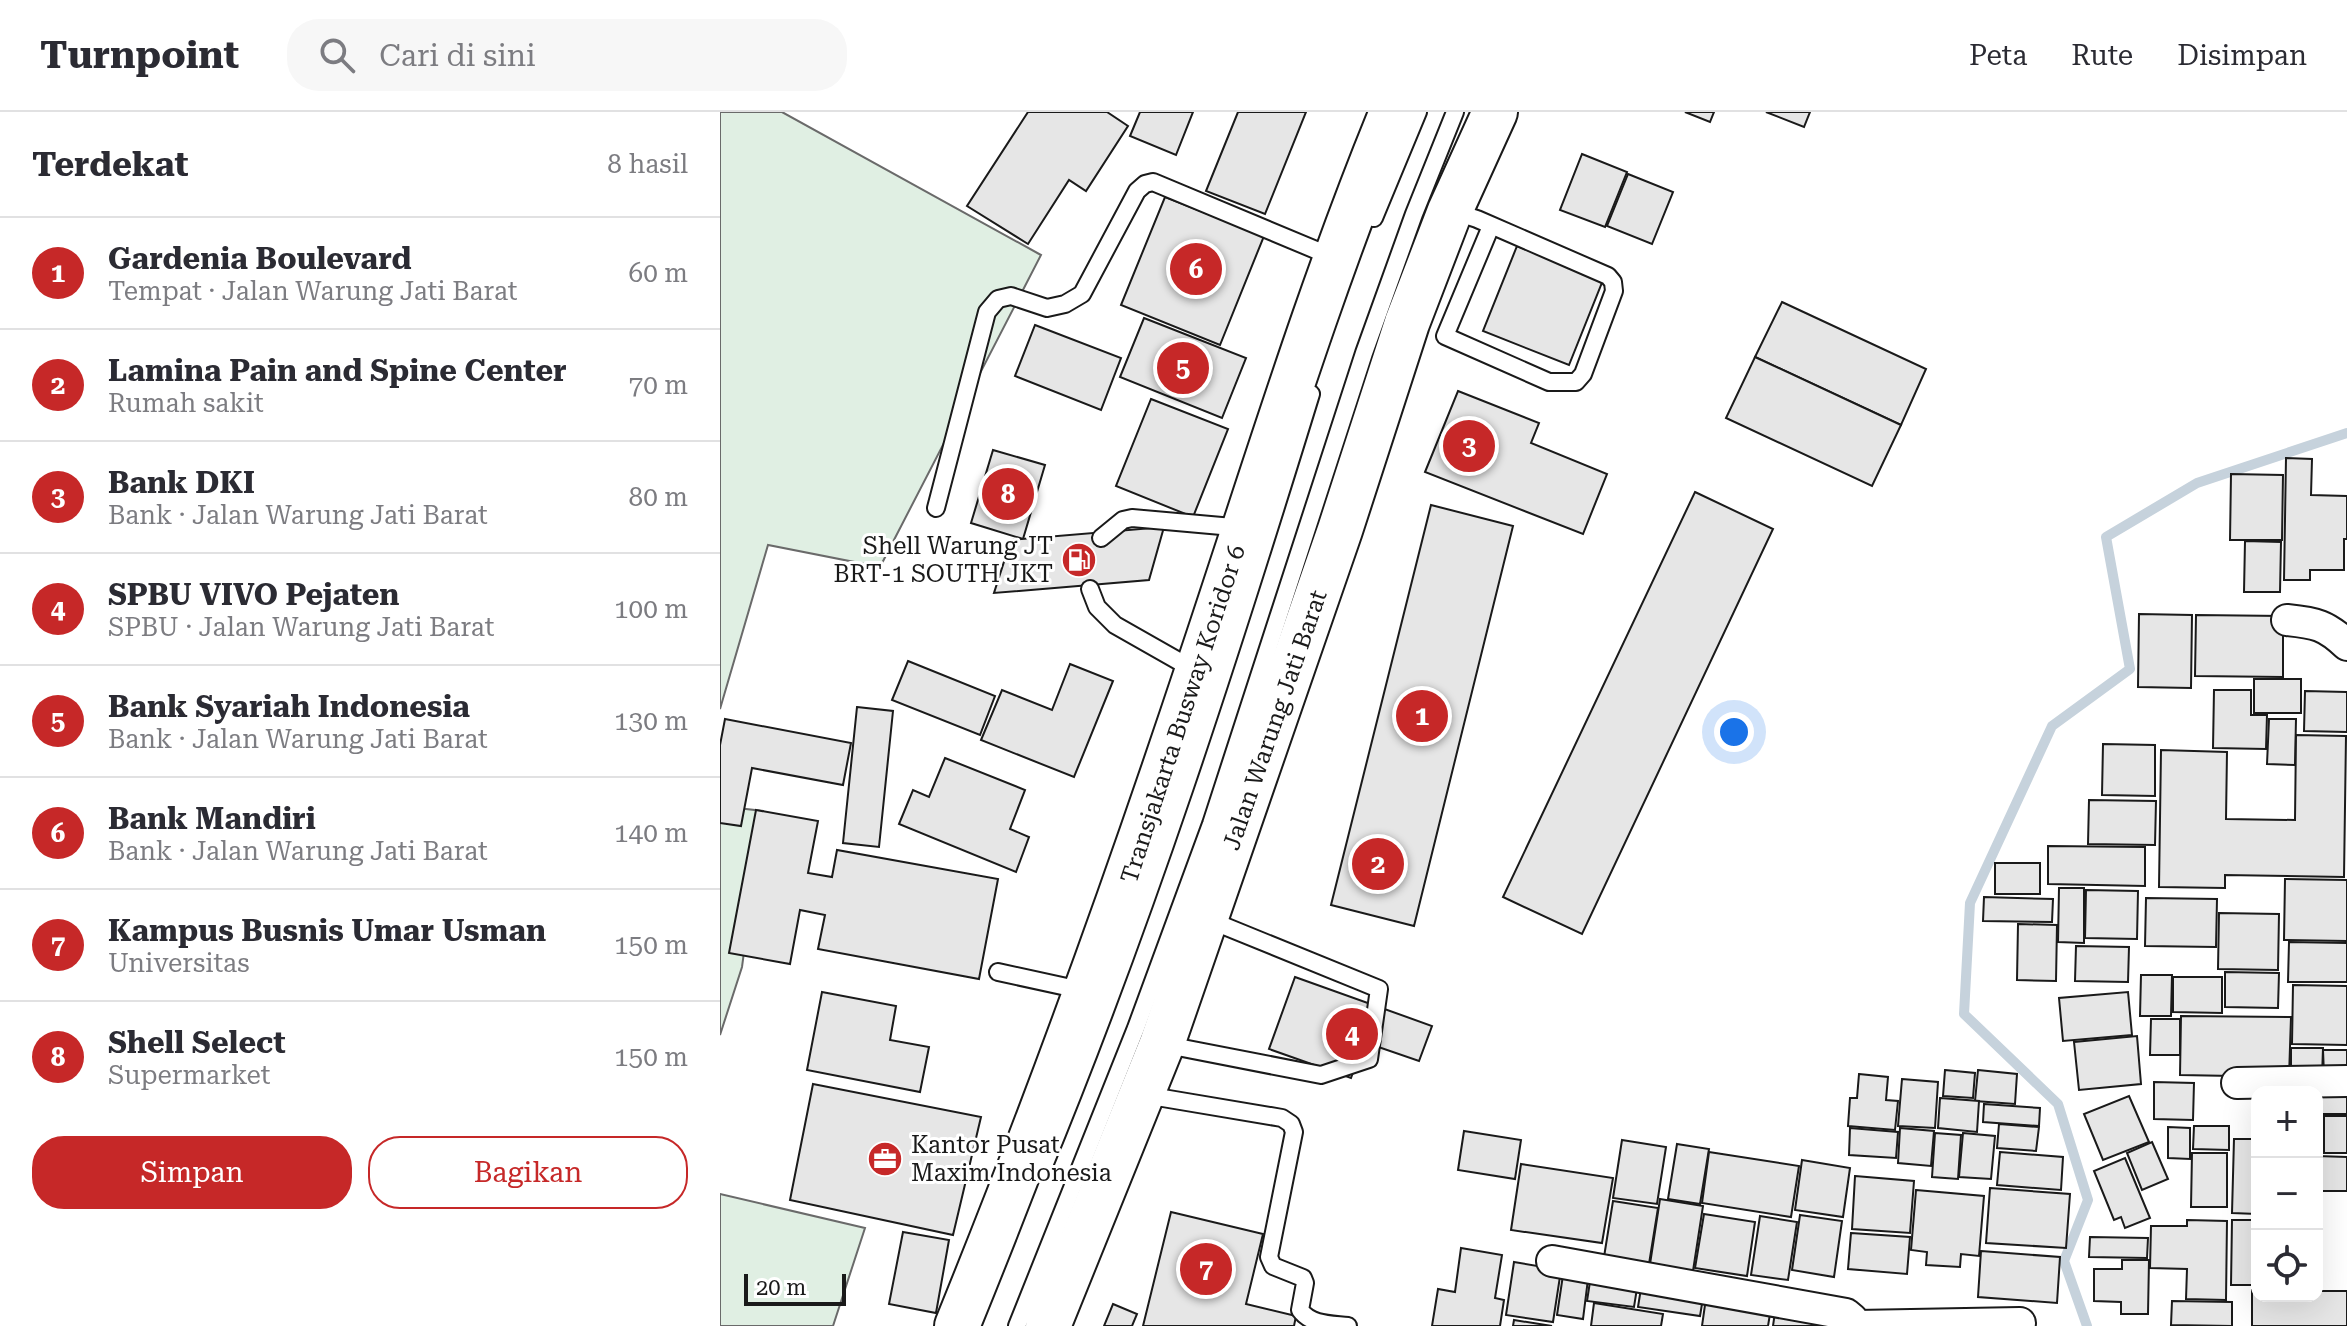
<!DOCTYPE html>
<html lang="id">
<head>
<meta charset="utf-8">
<style>
  body { margin:0; font-family:"Roboto Serif",serif; background:#f7f7f7; color:#2b2b33 }
  .controls { position:absolute; right:24px; bottom:24px; display:grid; overflow:hidden; border-radius:16px; box-shadow:0 8px 32px #0002 }
  .controls button { width:72px; height:72px; display:grid; place-items:center; padding:0; border:0; border-bottom:2px solid #e1e1e2; background:#fff; color:#2b2b33; font:40px sans-serif }
  .scale { position:absolute; left:24px; bottom:20px; width:102px; box-sizing:border-box; padding-left:8px; border:4px solid #1a1a1a; border-top:0; font-size:22px; line-height:28px; white-space:nowrap; color:#1a1a1a; -webkit-text-stroke:6px #fff; paint-order:stroke }
  .you { position:absolute; left:1014px; top:620px; width:28px; height:28px; margin:-20px; border:6px solid #fff; border-radius:50%; background:#1a73e8; box-shadow:0 0 0 12px #1a73e833 }
  .badge { display:grid; place-items:center; width:52px; height:52px; border-radius:50%; background:#c62828; color:#fff; font-size:26px; font-weight:700 }
  .pin { position:absolute; translate:-50% -50%; border:4px solid #fff; box-shadow:0 2px 8px #0006 }
  .list { margin:0; padding:0; list-style:none }
  h2 { display:flex; justify-content:space-between; align-items:center; height:104px; margin:0; padding:0 32px; font-size:34px }
  h2 small { font-size:26px; font-weight:400; color:#7c7c81 }
  .list li { display:grid; grid-template-columns:52px 1fr auto; gap:24px; align-items:center; box-sizing:border-box; height:112px; padding:0 32px; border-top:2px solid #e1e1e2 }
  .list b { display:block; font-size:30px; white-space:nowrap }
  .list p { margin:0; font-size:26px; white-space:nowrap; color:#7c7c81 }
  .list em { font-size:26px; font-style:normal; color:#7c7c81 }
  .actions { display:flex; gap:16px; padding:24px 32px }
  .actions a { flex:1; padding:18px 0; border:2px solid #c62828; border-radius:32px; text-align:center; font-size:28px; color:#c62828 }
  .actions .main { background:#c62828; color:#fff }
  .icon { flex:none; width:44px; height:44px; fill:none; stroke:currentColor; stroke-width:2; stroke-linecap:round; stroke-linejoin:round }
  .map { position:relative; flex:none; width:1627px; height:1214px; overflow:hidden }
  header { display:flex; align-items:center; gap:48px; box-sizing:border-box; height:112px; padding:0 40px; background:#fff; border-bottom:2px solid #e1e1e2 }
  header strong { font-size:38px }
  nav { display:flex; gap:44px; margin-inline-start:auto; font-size:28px }
  .search { width:560px; height:72px; background:#f7f7f7; display:flex; align-items:center; gap:20px; box-sizing:border-box; padding:0 28px; border-radius:32px; color:#7c7c81; font-size:30px }
  main { display:flex }
  aside { flex:1; background:#fff }
  .map>svg:first-child { display:block }
  .green { fill:#e0efe3; stroke:#6a6a6a; stroke-width:2 }
  .lines { fill:none; stroke-linecap:round; stroke-linejoin:round }
  .stream { stroke:#c6d2dc; stroke-width:10 }
  .building { fill:#e6e6e6; stroke:#1a1a1a; stroke-width:2 }
  .service-casing { stroke:#1a1a1a; stroke-width:20 }
  .minor-casing { stroke:#1a1a1a; stroke-width:34 }
  .primary-casing { stroke:#1a1a1a; stroke-width:48 }
  .service { stroke:#fff; stroke-width:16 }
  .minor { stroke:#fff; stroke-width:30 }
  .primary { stroke:#fff; stroke-width:44 }
  .labels { text-anchor:middle; stroke-width:6; stroke-linejoin:round; paint-order:stroke }
  .poi-label { font-size:24px; fill:#1a1a1a; stroke:#fff; text-anchor:end }
  .street-label { font-size:24px; fill:#1a1a1a; stroke:#fff }
</style>
</head>
<body>
<header>
<strong>Turnpoint</strong>
<div class="search"><svg class="icon" aria-label="search" viewBox="0 0 24 24"><circle cx="10" cy="10" r="6"/><path d="M15 15l6 6"/></svg>Cari di sini</div>
<nav><a>Peta</a><a>Rute</a><a>Disimpan</a></nav>
</header>
<main>
<aside>
<h2>Terdekat<small>8 hasil</small></h2>
<ul class="list">
<li><span class="badge">1</span><div><b>Gardenia Boulevard</b><p>Tempat · Jalan Warung Jati Barat</p></div><em>60 m</em></li>
<li><span class="badge">2</span><div><b>Lamina Pain and Spine Center</b><p>Rumah sakit</p></div><em>70 m</em></li>
<li><span class="badge">3</span><div><b>Bank DKI</b><p>Bank · Jalan Warung Jati Barat</p></div><em>80 m</em></li>
<li><span class="badge">4</span><div><b>SPBU VIVO Pejaten</b><p>SPBU · Jalan Warung Jati Barat</p></div><em>100 m</em></li>
<li><span class="badge">5</span><div><b>Bank Syariah Indonesia</b><p>Bank · Jalan Warung Jati Barat</p></div><em>130 m</em></li>
<li><span class="badge">6</span><div><b>Bank Mandiri</b><p>Bank · Jalan Warung Jati Barat</p></div><em>140 m</em></li>
<li><span class="badge">7</span><div><b>Kampus Busnis Umar Usman</b><p>Universitas</p></div><em>150 m</em></li>
<li><span class="badge">8</span><div><b>Shell Select</b><p>Supermarket</p></div><em>150 m</em></li>
</ul>
<div class="actions"><a class="main">Simpan</a><a>Bagikan</a></div>
</aside>
<div class="map">
<svg width="1627" height="1214" viewBox="0 0 1627 1214">
  <rect width="100%" height="100%" fill="#fff"/>
  <!-- green -->
  <g class="green">
    <polygon points="0,0 62,0 321,143 160,455 48,433 0,597"/>
    <polygon points="0,694 43,699 22,855 0,923"/>
    <polygon points="0,1082 145,1116 113,1214 0,1214"/>
  </g>
  <g class="lines">
    <!-- stream -->
    <polyline class="stream" points="1367,1214 1344,1149 1368,1088 1338,992 1244,902 1250,791 1332,614 1410,557 1386,425 1477,371 1627,321"/>
  </g>
  <!-- building -->
  <g class="building">
    <polygon points="308,0 387,0 408,14 366,79 349,68 308,132 247,94"/>
    <polygon points="420,0 473,0 456,43 410,24"/>
    <polygon points="518,0 586,0 545,102 486,79"/>
    <polygon points="965,0 994,0 990,10"/>
    <polygon points="1046,0 1090,0 1084,15"/>
    <polygon points="862,42 907,60 885,115 840,98"/>
    <polygon points="908,62 953,80 932,132 887,114"/>
    <polygon points="445,85 544,124 500,233 401,193"/>
    <polygon points="797,134 883,168 849,253 763,219"/>
    <polygon points="1062,190 1206,257 1181,313 1035,245"/>
    <polygon points="424,206 526,246 502,306 400,265"/>
    <polygon points="315,213 401,246 381,298 295,264"/>
    <polygon points="1035,245 1181,313 1152,374 1006,306"/>
    <polygon points="738,279 819,311 811,331 887,362 863,422 705,360"/>
    <polygon points="431,287 508,317 473,405 396,374"/>
    <polygon points="273,338 325,353 303,427 251,411"/>
    <polygon points="1566,346 1592,347 1591,383 1627,384 1627,427 1624,427 1624,458 1590,458 1590,468 1564,468"/>
    <polygon points="1511,362 1563,363 1562,428 1510,428"/>
    <polygon points="975,380 1053,417 862,822 783,785"/>
    <polygon points="711,393 793,414 694,814 611,793"/>
    <polygon points="444,415 429,468 274,481 291,428"/>
    <polygon points="1525,429 1561,430 1560,480 1524,480"/>
    <polygon points="1419,502 1472,503 1471,576 1418,575"/>
    <polygon points="1476,503 1563,504 1563,565 1475,564"/>
    <polygon points="188,549 275,584 260,623 172,588"/>
    <polygon points="350,552 393,569 354,665 261,628 282,578 332,598"/>
    <rect x="1534" y="567" width="47" height="34"/>
    <polygon points="1494,578 1531,578 1531,603 1547,603 1546,637 1493,636"/>
    <polygon points="1585,579 1627,580 1627,620 1584,619"/>
    <polygon points="137,595 173,599 159,735 123,731"/>
    <polygon points="5,607 131,631 123,673 32,656 21,714 0,711 0,633"/>
    <polygon points="1549,607 1576,607 1575,653 1547,652"/>
    <polygon points="1576,623 1626,624 1624,765 1505,763 1505,776 1439,775 1441,638 1507,640 1506,707 1575,708"/>
    <polygon points="1383,632 1435,633 1435,684 1382,683"/>
    <polygon points="225,646 305,678 290,717 309,725 296,760 179,712 193,678 209,685"/>
    <polygon points="1369,688 1436,689 1435,733 1368,732"/>
    <polygon points="36,698 98,709 88,761 112,765 117,738 278,767 259,867 98,837 105,803 80,798 70,852 9,841"/>
    <polygon points="1328,734 1425,735 1425,774 1328,772"/>
    <rect x="1275" y="751" width="45" height="31"/>
    <polygon points="1565,767 1627,768 1627,829 1564,828"/>
    <polygon points="1339,776 1364,776 1364,831 1338,830"/>
    <polygon points="1366,778 1418,779 1417,827 1365,826"/>
    <polygon points="1264,785 1333,787 1332,810 1263,809"/>
    <polygon points="1426,786 1497,787 1496,835 1425,834"/>
    <polygon points="1499,801 1559,802 1558,858 1498,857"/>
    <polygon points="1298,812 1337,813 1336,869 1297,868"/>
    <polygon points="1569,830 1627,831 1627,870 1568,870"/>
    <polygon points="1356,834 1409,835 1408,870 1355,869"/>
    <polygon points="1505,860 1559,861 1558,896 1505,895"/>
    <polygon points="1421,863 1452,863 1451,904 1420,904"/>
    <polygon points="575,865 712,914 699,949 644,930 631,966 549,937"/>
    <polygon points="1453,865 1502,865 1502,901 1453,900"/>
    <polygon points="1573,873 1627,874 1627,933 1572,932"/>
    <polygon points="102,880 176,894 170,928 209,935 200,980 87,958"/>
    <polygon points="1408,880 1412,923 1343,929 1339,886"/>
    <polygon points="1461,904 1571,905 1569,965 1460,963"/>
    <polygon points="1431,907 1460,907 1460,943 1430,943"/>
    <polygon points="1417,924 1421,972 1359,978 1354,930"/>
    <polygon points="1571,936 1603,936 1602,965 1571,964"/>
    <polygon points="1603,938 1627,938 1627,964 1604,963"/>
    <polygon points="1225,958 1255,961 1253,986 1223,984"/>
    <polygon points="1258,958 1297,962 1295,992 1255,989"/>
    <polygon points="1139,962 1168,965 1166,988 1178,989 1175,1018 1128,1014 1130,986 1137,986"/>
    <polygon points="1182,967 1218,970 1215,1016 1178,1014"/>
    <polygon points="1434,970 1474,971 1473,1008 1434,1007"/>
    <polygon points="93,972 261,1005 233,1123 70,1088"/>
    <polygon points="1627,976 1627,1002 1597,1002 1597,980"/>
    <polygon points="1409,984 1429,1030 1383,1048 1364,1002"/>
    <polygon points="1220,986 1259,989 1257,1020 1218,1016"/>
    <polygon points="1264,992 1320,996 1319,1014 1263,1010"/>
    <rect x="1604" y="1004" width="23" height="37"/>
    <polygon points="1597,1005 1602,1005 1601,1043 1597,1043"/>
    <polygon points="1279,1012 1319,1015 1316,1039 1277,1036"/>
    <polygon points="1474,1014 1509,1014 1509,1038 1473,1037"/>
    <polygon points="1448,1015 1470,1016 1470,1047 1448,1046"/>
    <polygon points="1130,1016 1178,1020 1176,1046 1129,1043"/>
    <polygon points="1180,1016 1214,1019 1211,1054 1178,1051"/>
    <polygon points="744,1019 801,1028 795,1067 738,1058"/>
    <polygon points="1215,1021 1241,1023 1238,1067 1212,1065"/>
    <polygon points="1243,1021 1275,1024 1271,1067 1239,1065"/>
    <polygon points="1514,1027 1537,1027 1537,1102 1512,1101"/>
    <polygon points="902,1028 946,1035 937,1092 893,1086"/>
    <polygon points="1432,1030 1448,1067 1422,1078 1407,1041"/>
    <polygon points="957,1032 989,1037 980,1092 948,1087"/>
    <polygon points="989,1040 1079,1054 1071,1105 982,1091"/>
    <polygon points="1280,1040 1343,1045 1341,1078 1277,1073"/>
    <polygon points="1472,1041 1507,1041 1507,1095 1471,1095"/>
    <polygon points="1597,1044 1627,1045 1627,1079 1597,1079"/>
    <polygon points="1405,1046 1430,1106 1405,1116 1401,1105 1394,1108 1374,1059"/>
    <polygon points="1082,1048 1130,1056 1123,1105 1075,1098"/>
    <polygon points="801,1052 893,1066 882,1131 791,1118"/>
    <polygon points="1135,1064 1194,1069 1190,1121 1132,1117"/>
    <polygon points="1270,1076 1350,1082 1346,1136 1266,1131"/>
    <polygon points="1196,1078 1264,1084 1259,1144 1241,1142 1240,1155 1206,1153 1207,1140 1191,1138"/>
    <polygon points="940,1087 983,1094 973,1159 930,1152"/>
    <polygon points="893,1089 938,1096 929,1152 884,1145"/>
    <polygon points="451,1100 543,1122 526,1192 576,1204 574,1214 423,1214"/>
    <polygon points="984,1102 1035,1110 1027,1164 975,1156"/>
    <polygon points="1080,1103 1122,1109 1114,1165 1072,1158"/>
    <polygon points="1040,1104 1077,1110 1068,1168 1031,1163"/>
    <polygon points="1467,1108 1507,1109 1506,1188 1466,1187 1467,1157 1430,1156 1431,1114 1467,1114"/>
    <polygon points="1512,1108 1537,1108 1537,1173 1511,1173"/>
    <polygon points="183,1120 229,1128 216,1201 169,1192"/>
    <polygon points="1131,1121 1190,1125 1187,1162 1128,1157"/>
    <polygon points="1370,1125 1428,1126 1427,1146 1369,1145"/>
    <polygon points="741,1136 782,1143 775,1186 784,1188 780,1214 712,1214 718,1177 735,1180"/>
    <polygon points="1261,1139 1340,1145 1337,1191 1258,1185"/>
    <polygon points="1402,1148 1429,1148 1428,1202 1401,1202 1401,1190 1374,1189 1374,1157 1402,1157"/>
    <polygon points="794,1150 841,1158 833,1210 786,1203"/>
    <polygon points="843,1163 868,1167 863,1207 837,1203"/>
    <polygon points="871,1163 918,1170 914,1195 867,1189"/>
    <polygon points="922,1170 984,1180 980,1204 918,1195"/>
    <polygon points="1532,1178 1537,1178 1537,1184 1597,1184 1597,1179 1627,1179 1627,1214 1532,1214"/>
    <polygon points="986,1186 1051,1196 1048,1214 982,1214"/>
    <polygon points="1452,1189 1512,1190 1512,1214 1451,1213"/>
    <polygon points="874,1191 943,1202 941,1214 871,1214"/>
    <polygon points="393,1192 417,1202 412,1214 384,1214"/>
    <polygon points="1055,1200 1121,1214 1053,1214"/>
    <polygon points="794,1208 832,1214 793,1214"/>
  </g>
  <g class="lines">
    <!-- service casing -->
    <g class="service-casing">
      <g id="service">
        <polyline points="732,99 757,107 888,164 893,170 894,179 863,262 856,270 829,270 725,224 771,114"/>
        <polyline points="654,106 698,0"/>
        <polyline points="216,396 267,200 278,187 291,184 327,196 345,192 362,182 417,79 425,72 433,70 615,146"/>
        <polyline points="381,426 403,408 412,406 524,416"/>
        <polyline points="370,477 377,495 395,513 476,559"/>
        <polyline points="278,860 365,879"/>
        <polyline points="442,932 601,963 649,947 659,877 487,807"/>
        <path d="M425,983L562,1006L571,1012L574,1020L549,1145L553,1154L583,1166L585,1171L580,1198C591,1213 610,1212 628,1214"/>
        <path d="M321,1061C426,807 510,545 591,282"/>
        <polyline points="297,1214 416,916 491,712 644,241 694,102 735,0"/>
      </g>
    </g>
    <!-- minor casing -->
    <g class="minor-casing">
      <g id="minor">
        <path d="M1567,508C1596,511 1606,513 1627,533"/>
        <polyline points="1517,971 1627,969"/>
        <polyline points="832,1149 1126,1202 1132,1207 1133,1214"/>
        <polyline points="1137,1214 1300,1211"/>
      </g>
    </g>
    <!-- primary casing -->
    <g class="primary-casing">
      <g id="primary">
        <path d="M237,1214C326,996 406,774 480,551C542,366 598,180 672,0"/>
        <polyline points="328,1214 442,932 620,418 687,211 730,99 775,0"/>
      </g>
    </g>
    <!-- service -->
    <use href="#service" class="service"/>
    <!-- minor -->
    <use href="#minor" class="minor"/>
    <!-- primary -->
    <use href="#primary" class="primary"/>
  </g>
  <!-- icons -->
  <defs>
    <g id="fuel-disc" transform="scale(1.8)"><circle r="9.5" fill="#c62828" stroke="#fff"/><path d="M-5.5-6h7V0h2V4h1.3V-2.5L3-4.5l.8-.8L6-3V5H2.5V1h-1V6h-7ZM-4.2-4.7v3.2H.2V-4.7Z" fill="#fff"/></g>
    <g id="office-disc" transform="scale(1.8)"><circle r="9.5" fill="#c62828" stroke="#fff"/><path d="M-6-3h4V-5.5h4V-3h4V5H-6ZM-1-4.5V-3h2v-1.5ZM-6 0V1H6V0Z" fill="#fff"/></g>
  </defs>
  <g fill-rule="evenodd">
    <use href="#fuel-disc" x="359" y="448"/>
    <use href="#office-disc" x="165" y="1047"/>
  </g>
  <g class="labels">
    <!-- poi labels -->
    <g class="poi-label">
      <text x="333" y="442">Shell Warung JT<tspan x="333" dy="28">BRT-1 SOUTH JKT</tspan></text>
      <text x="191" y="1041" text-anchor="start">Kantor Pusat<tspan x="191" dy="28">Maxim Indonesia</tspan></text>
    </g>
    <!-- street labels -->
    <g class="street-label">
      <text transform="translate(463 602) rotate(-72)" y="8">Transjakarta Busway Koridor 6</text>
      <text transform="translate(555 608) rotate(-71)" y="8">Jalan Warung Jati Barat</text>
    </g>
  </g>
</svg>
<div class="controls">
<button>+</button>
<button>−</button>
<button><svg class="icon" aria-label="locate" viewBox="0 0 24 24"><circle cx="12" cy="12" r="6"/><path d="M12 2v4M12 18v4M2 12h4M18 12h4"/></svg></button>
</div>
<div class="scale">20 m</div>
<div class="you"></div>
<div class="pin badge" style="left:702px;top:604px">1</div>
<div class="pin badge" style="left:658px;top:752px">2</div>
<div class="pin badge" style="left:749px;top:334px">3</div>
<div class="pin badge" style="left:632px;top:922px">4</div>
<div class="pin badge" style="left:463px;top:256px">5</div>
<div class="pin badge" style="left:476px;top:157px">6</div>
<div class="pin badge" style="left:486px;top:1157px">7</div>
<div class="pin badge" style="left:288px;top:382px">8</div>
</div>
</main>
</body>
</html>
